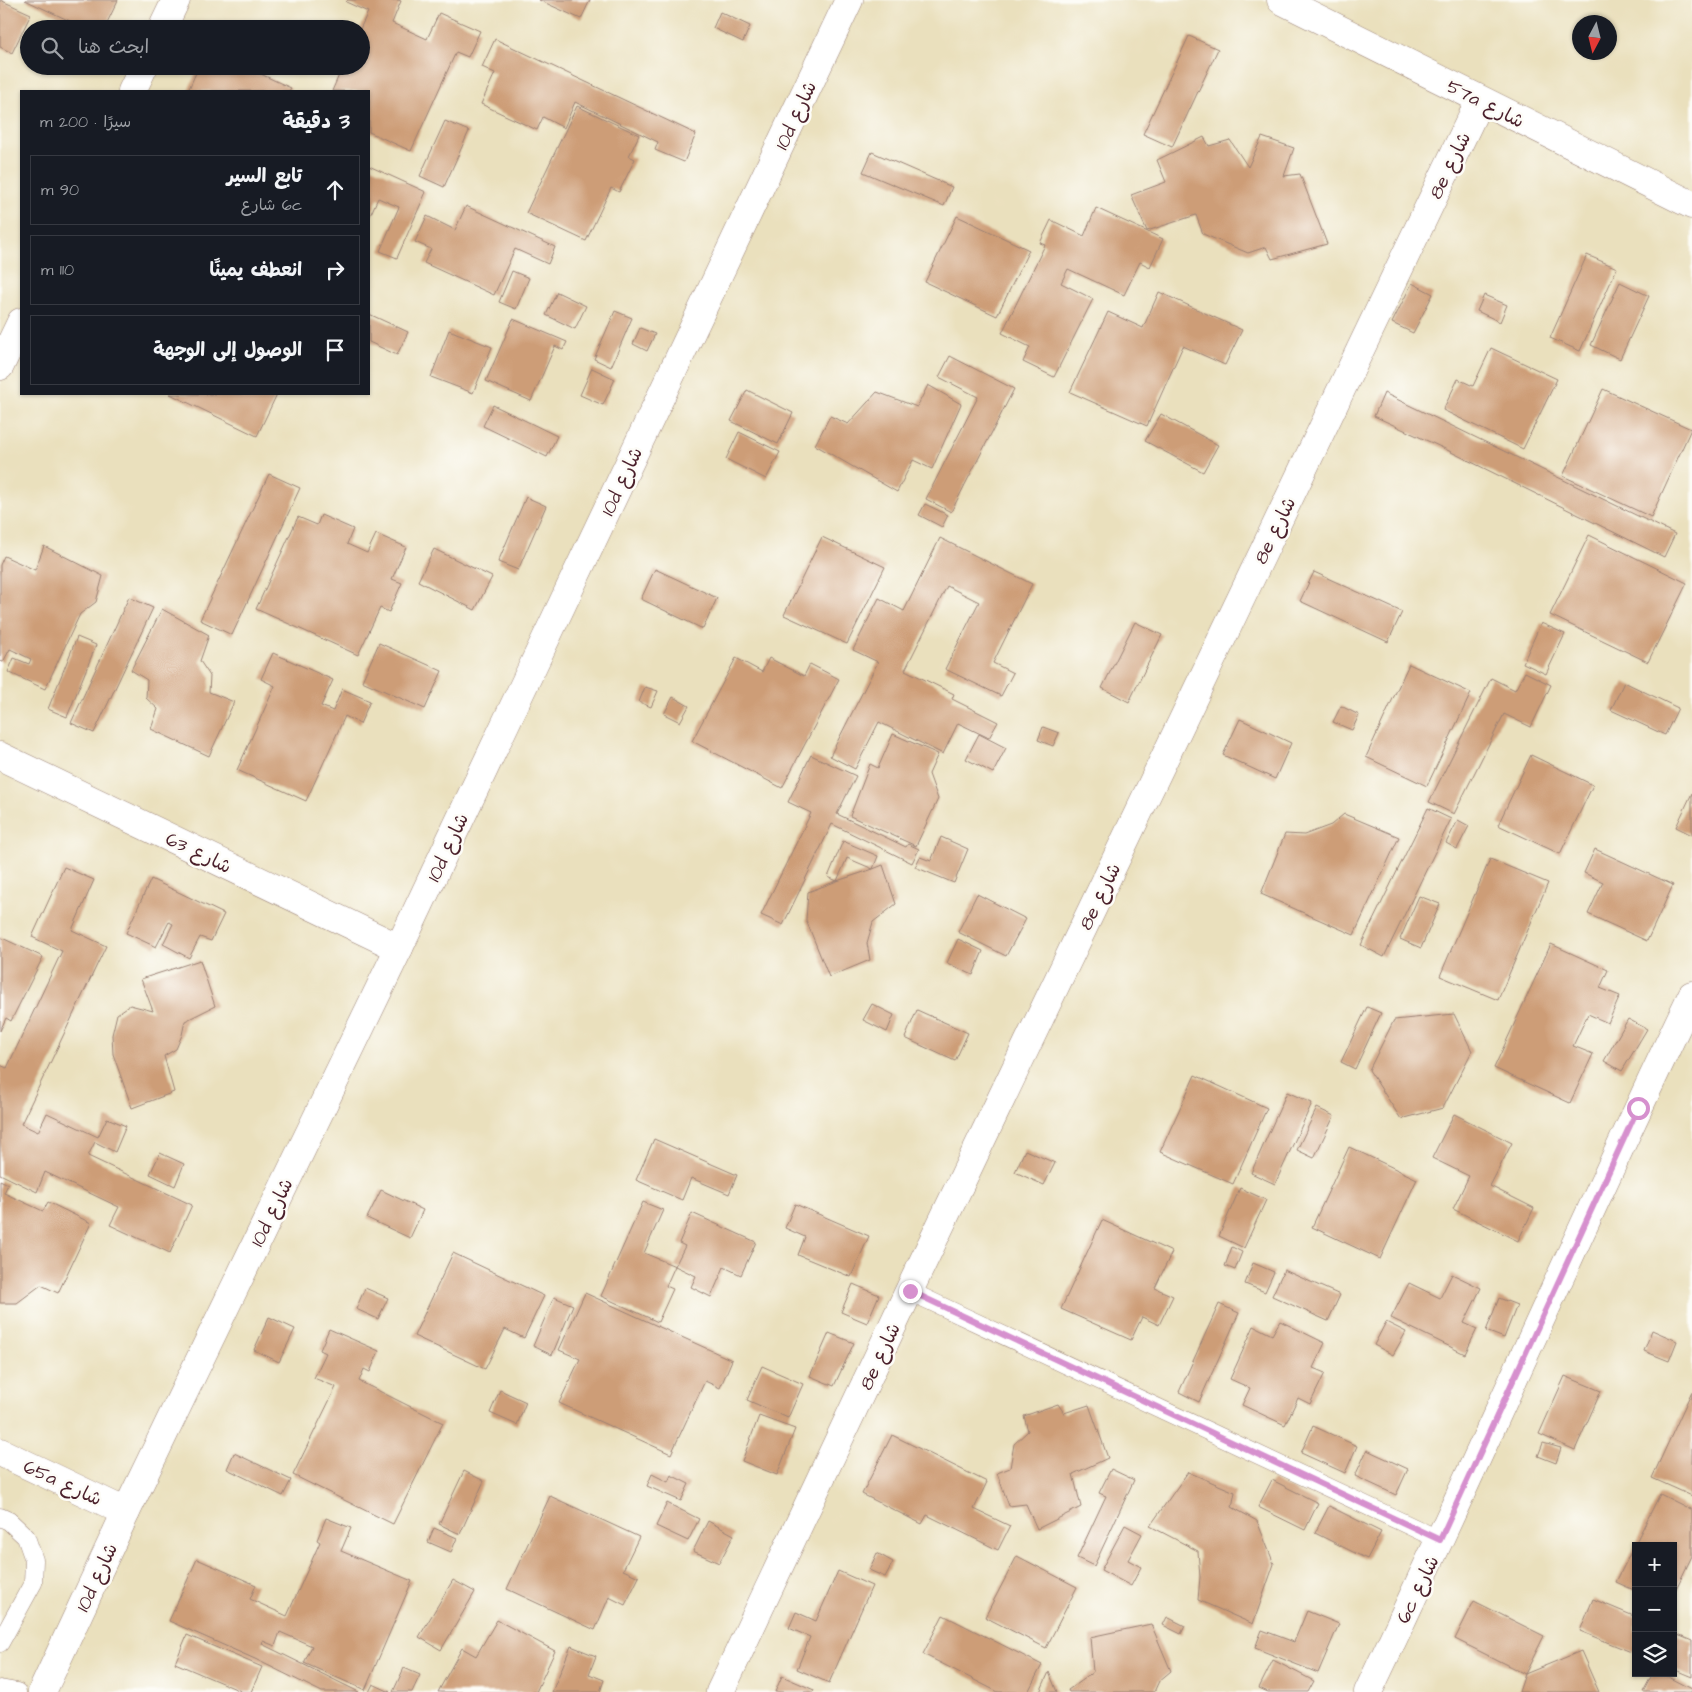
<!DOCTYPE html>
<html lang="ar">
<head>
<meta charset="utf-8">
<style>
  body { margin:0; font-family:"Architects Daughter","Playpen Sans Arabic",sans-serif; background:#20242c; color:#f1f3f6; direction:rtl }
  .controls { position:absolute; right:15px; bottom:15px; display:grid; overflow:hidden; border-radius:0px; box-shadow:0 1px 4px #0004 }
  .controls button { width:45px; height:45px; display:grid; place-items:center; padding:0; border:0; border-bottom:1px solid #363941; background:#171b24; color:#f1f3f6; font:25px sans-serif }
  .compass { position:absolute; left:1572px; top:15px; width:45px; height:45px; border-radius:50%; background:#171b24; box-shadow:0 1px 4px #0004; rotate:187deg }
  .stop { position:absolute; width:15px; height:15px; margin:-11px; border:4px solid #d690ce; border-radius:50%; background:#fff }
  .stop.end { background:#d690ce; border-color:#fff; box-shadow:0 1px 5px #0008 }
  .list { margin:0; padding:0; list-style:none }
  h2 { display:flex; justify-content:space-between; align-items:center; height:65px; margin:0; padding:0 20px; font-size:21px }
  h2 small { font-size:16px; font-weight:400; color:#9ea1a6 }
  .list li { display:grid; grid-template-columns:32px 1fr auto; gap:15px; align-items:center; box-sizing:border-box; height:70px; margin:0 10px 10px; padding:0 10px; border:1px solid #363941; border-radius:0px }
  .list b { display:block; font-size:19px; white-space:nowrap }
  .list p { margin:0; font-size:16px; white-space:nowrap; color:#9ea1a6 }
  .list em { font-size:16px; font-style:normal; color:#9ea1a6 }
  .icon { flex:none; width:28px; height:28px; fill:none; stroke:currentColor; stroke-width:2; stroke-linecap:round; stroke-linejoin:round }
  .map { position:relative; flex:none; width:1692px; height:1692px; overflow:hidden; direction:ltr }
  .search { position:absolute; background:#171b24; box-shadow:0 1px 4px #0004; left:20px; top:20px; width:350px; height:55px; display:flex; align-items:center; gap:12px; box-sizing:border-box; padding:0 18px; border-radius:28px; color:#9ea1a6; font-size:19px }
  .panel { position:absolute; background:#171b24; box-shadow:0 1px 4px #0004; left:20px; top:90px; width:350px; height:305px; border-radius:0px; direction:rtl }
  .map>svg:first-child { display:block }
  .building { fill:#cd9d77; fill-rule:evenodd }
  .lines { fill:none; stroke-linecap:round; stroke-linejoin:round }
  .service-casing { stroke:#9a8074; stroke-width:19 }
  .minor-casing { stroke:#9a8074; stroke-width:29 }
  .service { stroke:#fff; stroke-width:18 }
  .minor { stroke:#fff; stroke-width:28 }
  .route { stroke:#d690ce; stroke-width:6 }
  .labels { text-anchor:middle; stroke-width:5; stroke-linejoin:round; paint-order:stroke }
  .street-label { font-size:19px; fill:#4a1f2b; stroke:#fdfcf7 }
</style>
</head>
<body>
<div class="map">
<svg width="1692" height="1692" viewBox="0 0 1692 1692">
  <rect width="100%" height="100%" fill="#fdfcf7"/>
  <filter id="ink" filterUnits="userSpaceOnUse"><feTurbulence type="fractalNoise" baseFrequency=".02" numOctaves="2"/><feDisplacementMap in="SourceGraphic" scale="10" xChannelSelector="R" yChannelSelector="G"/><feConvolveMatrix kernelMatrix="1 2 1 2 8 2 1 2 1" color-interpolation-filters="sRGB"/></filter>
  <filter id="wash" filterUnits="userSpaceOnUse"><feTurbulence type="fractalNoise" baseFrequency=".0096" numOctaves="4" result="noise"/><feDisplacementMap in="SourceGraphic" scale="20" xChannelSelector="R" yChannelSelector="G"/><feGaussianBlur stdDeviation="1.12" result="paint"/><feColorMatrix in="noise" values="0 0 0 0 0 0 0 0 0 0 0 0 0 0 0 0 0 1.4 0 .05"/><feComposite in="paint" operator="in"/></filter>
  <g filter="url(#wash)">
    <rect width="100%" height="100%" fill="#eae0bd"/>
    <g id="blocks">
      <!-- building -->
      <g class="building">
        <polygon points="0,0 31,14 12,53 0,47"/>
        <polygon points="25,0 118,0 104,29 87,29"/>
        <polygon points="348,0 398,0 401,1 392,23 427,39 439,13 480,31 468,57 456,52 411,151 369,132 369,91 332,91 343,66 361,66 360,29 368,12 346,2"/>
        <polygon points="539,0 590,0 581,19"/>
        <polygon points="720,12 750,26 743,42 713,28"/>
        <polygon points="1189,36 1218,49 1172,147 1143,134"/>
        <polygon points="495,39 696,134 684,162 655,150 658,142 575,102 564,128 543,117 537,130 481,104 495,73 482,67"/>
        <polygon points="199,66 254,66 252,70 291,88 289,91 188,91"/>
        <polygon points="577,106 639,135 629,156 635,159 619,192 611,188 586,241 526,213"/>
        <polygon points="445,121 469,131 444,187 420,176"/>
        <polygon points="1204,137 1209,146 1230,140 1248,167 1262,137 1294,148 1284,176 1300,174 1327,244 1272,259 1266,247 1248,253 1203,234 1196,215 1147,231 1131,195 1166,182 1157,160"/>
        <polygon points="872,152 952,187 944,206 863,172"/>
        <polygon points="369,166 426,192 397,258 380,251 399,207 378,198 369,218"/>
        <polygon points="466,206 555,247 548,264 515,249 494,295 424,263 431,249 415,242 427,216 455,230"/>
        <polygon points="1096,208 1163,239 1150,267 1140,262 1124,295 1068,269 1061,283 1093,299 1054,377 1023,362 1030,347 1002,333 1045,245 1040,243 1051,220 1084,236"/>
        <polygon points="957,216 1029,250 997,316 925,282"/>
        <polygon points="1587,255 1617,268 1580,351 1550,338"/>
        <polygon points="512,271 529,278 516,309 499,302"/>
        <polygon points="1620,282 1649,296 1620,359 1591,345"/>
        <polygon points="1412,283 1433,294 1413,333 1392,323"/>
        <polygon points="557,292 586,306 575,329 546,315"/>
        <polygon points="1159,292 1242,330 1225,365 1183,346 1147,426 1070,392 1108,312 1143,328"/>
        <polygon points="1484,295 1507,305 1500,322 1477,311"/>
        <polygon points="615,311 632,318 611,367 594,359"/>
        <polygon points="369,314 408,332 397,355 369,342"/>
        <polygon points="513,319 567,342 563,350 555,346 531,401 486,381"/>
        <polygon points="640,328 655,334 647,351 633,344"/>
        <polygon points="449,330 492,347 473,393 431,377"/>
        <polygon points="1491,348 1557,379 1523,449 1443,410 1458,379 1473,386"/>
        <polygon points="950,356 1014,389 951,512 926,499 978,397 939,377"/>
        <polygon points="592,368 615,379 603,405 580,395"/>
        <polygon points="928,385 961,404 932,469 913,460 897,492 815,445 830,416 848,424 877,392 917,407"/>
        <polygon points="1603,389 1691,429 1651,517 1563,476"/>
        <polygon points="747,390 793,413 778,444 731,421"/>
        <polygon points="1384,393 1675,534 1664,557 1443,448 1374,416"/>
        <polygon points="170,394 277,394 257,436"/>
        <polygon points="493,405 557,436 547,457 483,426"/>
        <polygon points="1161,414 1218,445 1203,472 1145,441"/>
        <polygon points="739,432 780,452 766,479 726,459"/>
        <polygon points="269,474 300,488 232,635 200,620"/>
        <polygon points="526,497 546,506 518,570 498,562"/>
        <polygon points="925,504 948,515 942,527 919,515"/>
        <polygon points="321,515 353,529 347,544 367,553 376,534 406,547 392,579 402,583 389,612 380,608 358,655 256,609 298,517 317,525"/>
        <polygon points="1589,535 1687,583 1648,662 1550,615"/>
        <polygon points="822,537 885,567 847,644 784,615"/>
        <polygon points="940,538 1032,584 993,663 1013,673 1001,696 945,669 979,602 947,586 905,670 954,694 952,699 998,722 989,738 958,723 943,754 879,722 855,769 830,756 878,662 853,650 879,598 904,611"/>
        <polygon points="44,546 103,576 96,602 80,614 45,689 8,672 14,658 29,664 31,659 10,649 3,662 0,661 0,565 4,556 35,570"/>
        <polygon points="434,549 492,577 475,610 418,581"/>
        <polygon points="655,569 717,598 703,629 641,599"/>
        <polygon points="1314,572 1402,612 1388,642 1300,601"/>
        <polygon points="129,597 153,608 94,733 71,723"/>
        <polygon points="162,609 209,635 200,661 210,676 209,692 234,702 209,756 151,729 158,709 146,698 147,680 131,670"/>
        <polygon points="1135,622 1162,635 1129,702 1102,688"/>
        <polygon points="1541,623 1565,634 1546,674 1523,663"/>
        <polygon points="77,637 96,645 67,717 48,709"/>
        <polygon points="379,643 442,671 425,709 362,681"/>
        <polygon points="273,653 333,680 321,706 333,711 342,689 370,701 360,724 345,716 306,801 237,770 275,686 261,679"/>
        <polygon points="736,658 762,672 769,658 804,676 810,664 839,679 782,788 692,741"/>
        <polygon points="1409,664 1471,693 1427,786 1366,757"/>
        <polygon points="1525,672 1551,685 1531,727 1504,714 1454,814 1429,802 1491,678 1515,690"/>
        <polygon points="1624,682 1678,708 1665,735 1611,710"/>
        <polygon points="645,687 658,691 651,707 639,702"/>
        <polygon points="673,697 689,706 680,722 664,714"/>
        <polygon points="1341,706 1359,715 1352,730 1333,722"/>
        <polygon points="1240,719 1291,743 1275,779 1223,755"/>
        <polygon points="1043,727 1059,733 1053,746 1038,740"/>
        <polygon points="893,734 938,754 929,774 938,799 916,846 850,816 870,764 878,768"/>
        <polygon points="979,734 1006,748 993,773 966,759"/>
        <polygon points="811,755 856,776 837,814 906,847 908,844 919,849 912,863 832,824 783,925 761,915 811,813 788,802"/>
        <polygon points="1531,755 1593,785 1560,854 1498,825"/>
        <polygon points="1692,793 1692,835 1676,827"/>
        <polygon points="1428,808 1451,819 1384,957 1361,945"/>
        <polygon points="1344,814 1399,837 1354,935 1261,894 1285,834 1304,835 1331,825"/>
        <polygon points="1458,820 1469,826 1457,849 1446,843"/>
        <polygon points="941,837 968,849 954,883 915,867 920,857 931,861"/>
        <path d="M843,841L878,856L873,869L883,865L896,904L873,922L867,943L870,960L829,977L806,920L808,892L837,881L828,877ZM847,858L873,869L837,881Z"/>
        <polygon points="1595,849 1673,885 1647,941 1588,914 1603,882 1584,873"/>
        <polygon points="1490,859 1548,883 1498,1000 1440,976"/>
        <polygon points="64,867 94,880 72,930 106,946 21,1124 38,1132 47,1113 98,1137 107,1118 126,1126 115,1152 95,1142 88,1156 192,1205 170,1253 110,1225 119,1207 45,1172 37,1192 0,1174 0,1065 7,1068 62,951 32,937"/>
        <polygon points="151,879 224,914 211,941 200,937 189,958 163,944 173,924 169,922 156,947 126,933"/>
        <polygon points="977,894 1026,919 1006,956 958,932"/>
        <polygon points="1419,896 1440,904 1421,948 1400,939"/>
        <polygon points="0,937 43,957 11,1021 6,1018 0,1031"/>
        <polygon points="958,939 983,951 973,975 947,963"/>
        <polygon points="1551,944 1608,970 1600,988 1620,996 1608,1023 1588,1014 1573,1046 1593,1054 1570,1103 1494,1068"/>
        <polygon points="200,960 215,1006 185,1021 182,1035 176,1049 164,1056 174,1092 132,1108 113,1054 112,1035 117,1014 130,1005 153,1011 141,979"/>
        <polygon points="872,1004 894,1015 887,1032 863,1020"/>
        <polygon points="1367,1007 1381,1013 1355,1069 1341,1062"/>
        <polygon points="917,1010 968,1033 955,1061 905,1038"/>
        <polygon points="1454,1014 1472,1051 1443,1108 1401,1119 1369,1070 1394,1020"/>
        <polygon points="1628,1019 1647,1029 1622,1071 1604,1061"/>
        <polygon points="1195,1075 1267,1108 1233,1184 1160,1152"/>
        <polygon points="1287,1092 1312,1103 1275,1184 1251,1173"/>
        <polygon points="1317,1108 1334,1116 1314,1158 1297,1150"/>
        <polygon points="1454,1114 1512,1143 1490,1186 1534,1208 1518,1241 1453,1209 1469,1176 1432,1158"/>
        <polygon points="654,1139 737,1175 729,1194 691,1178 682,1200 636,1180"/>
        <polygon points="1349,1147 1417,1179 1380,1259 1312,1227"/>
        <polygon points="1025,1150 1055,1163 1044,1185 1015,1172"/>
        <polygon points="160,1153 184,1164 175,1186 150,1174"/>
        <polygon points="0,1180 8,1184 4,1193 43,1211 48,1202 91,1223 58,1293 41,1285 17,1303 0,1303"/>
        <polygon points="1240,1188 1266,1200 1244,1248 1219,1236"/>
        <polygon points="381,1190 423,1210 410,1238 367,1218"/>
        <polygon points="643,1202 663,1210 644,1253 675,1266 685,1246 679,1243 692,1213 756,1242 741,1275 724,1267 711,1297 691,1287 696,1276 675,1266 666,1286 673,1289 658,1322 601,1296"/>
        <polygon points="795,1204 869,1236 851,1277 798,1255 805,1237 785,1228"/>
        <polygon points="1102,1220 1172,1252 1155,1288 1173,1296 1159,1325 1142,1317 1131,1340 1061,1309"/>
        <polygon points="1232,1247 1242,1252 1235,1270 1225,1266"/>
        <polygon points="453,1253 544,1296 524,1338 505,1329 485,1369 414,1336"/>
        <polygon points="1253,1263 1274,1272 1265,1292 1245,1284"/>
        <polygon points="1284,1270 1340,1295 1328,1321 1272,1296"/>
        <polygon points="1452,1274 1481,1288 1464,1323 1477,1329 1465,1354 1391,1318 1409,1283 1440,1298"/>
        <polygon points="853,1284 879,1295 867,1323 841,1312"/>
        <polygon points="365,1288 388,1298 378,1319 356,1309"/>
        <polygon points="585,1293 732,1360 720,1388 705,1381 671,1454 559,1403 580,1359 559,1350"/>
        <polygon points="554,1297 573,1305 552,1355 533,1346"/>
        <polygon points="1499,1298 1517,1305 1504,1338 1486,1331"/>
        <polygon points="1219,1304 1239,1313 1199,1402 1179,1392"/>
        <polygon points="269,1317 295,1329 279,1362 254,1350"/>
        <polygon points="1280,1321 1325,1343 1313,1368 1325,1373 1310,1404 1298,1398 1285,1425 1242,1405 1250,1388 1230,1379 1254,1326 1272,1335"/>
        <polygon points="1386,1322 1406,1332 1393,1355 1374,1345"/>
        <polygon points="329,1329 379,1351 370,1372 364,1369 359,1381 443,1423 393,1524 293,1475 336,1387 314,1378 326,1353 320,1350"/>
        <polygon points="1652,1330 1677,1341 1669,1361 1644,1351"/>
        <polygon points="829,1333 854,1343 834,1386 810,1376"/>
        <polygon points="762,1366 803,1384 788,1418 747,1400"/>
        <polygon points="1565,1376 1601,1391 1575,1450 1539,1434"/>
        <polygon points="500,1390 526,1402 517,1425 490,1413"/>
        <polygon points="1692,1391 1692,1496 1652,1478"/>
        <polygon points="1058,1404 1064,1413 1089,1405 1108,1458 1073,1474 1081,1507 1037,1529 1026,1504 1009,1506 997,1473 1010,1468 1014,1444 1028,1431 1024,1416"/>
        <polygon points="759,1416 795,1429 777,1475 742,1461"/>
        <polygon points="1313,1426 1357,1446 1345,1473 1301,1453"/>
        <polygon points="892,1435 987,1482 974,1509 1010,1526 998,1550 927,1515 922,1524 862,1494"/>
        <polygon points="1543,1443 1561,1448 1556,1463 1538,1456"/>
        <polygon points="1367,1450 1408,1469 1396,1495 1355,1476"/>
        <polygon points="234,1453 291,1480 283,1496 227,1469"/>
        <polygon points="1111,1469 1134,1480 1094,1566 1077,1558 1106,1496 1099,1493"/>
        <polygon points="464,1471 484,1481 460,1534 439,1524"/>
        <polygon points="1188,1472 1235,1492 1232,1507 1257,1521 1274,1564 1253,1624 1198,1600 1200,1577 1198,1551 1150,1526"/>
        <polygon points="652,1474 668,1482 671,1475 689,1484 681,1501 647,1486"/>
        <polygon points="1272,1480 1318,1503 1305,1530 1258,1507"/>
        <polygon points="1660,1494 1692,1510 1692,1556 1673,1595 1673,1546 1636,1546 1636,1591 1616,1582"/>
        <polygon points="550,1496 639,1537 623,1570 639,1577 625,1605 609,1597 595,1630 507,1589"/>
        <polygon points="667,1503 699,1519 688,1541 656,1526"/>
        <polygon points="1329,1506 1381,1532 1367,1559 1315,1533"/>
        <polygon points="326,1518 351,1528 341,1551 412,1581 365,1690 304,1663 312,1646 280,1632 275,1646 263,1641 262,1644 359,1692 322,1692 255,1659 169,1621 197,1559 256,1585 250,1599 287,1616 320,1542 317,1540"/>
        <polygon points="708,1521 734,1535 719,1563 693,1551"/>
        <polygon points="1125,1525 1142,1534 1128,1560 1141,1567 1131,1586 1101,1570"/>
        <polygon points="434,1528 457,1538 451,1552 428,1542"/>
        <polygon points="877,1553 893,1562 885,1577 869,1570"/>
        <polygon points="1017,1556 1077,1587 1046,1648 985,1617"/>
        <polygon points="838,1571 872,1586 829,1683 797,1669 810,1637 789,1628 796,1612 816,1621"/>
        <polygon points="453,1580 475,1592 441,1650 419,1637"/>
        <polygon points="1593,1599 1636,1617 1636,1654 1580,1631"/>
        <polygon points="1474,1601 1544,1636 1525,1674 1455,1639"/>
        <polygon points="1307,1611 1339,1624 1318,1673 1255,1648 1262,1630 1294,1642"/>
        <polygon points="943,1615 1042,1665 1028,1692 998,1692 923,1654"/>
        <polygon points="1167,1617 1185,1626 1181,1634 1163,1625"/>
        <polygon points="497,1620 555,1651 536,1692 438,1692 462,1648 476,1656"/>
        <polygon points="1151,1624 1171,1671 1159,1681 1154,1692 1069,1692 1068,1690 1093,1672 1090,1637"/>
        <polygon points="1673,1633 1692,1641 1692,1677 1673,1669"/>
        <polygon points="187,1635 262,1667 251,1692 243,1692 175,1663"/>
        <polygon points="571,1646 596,1656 589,1674 604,1680 600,1692 552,1692"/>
        <polygon points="1581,1651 1599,1692 1519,1692 1525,1674"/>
        <polygon points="1273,1660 1314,1681 1308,1692 1268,1692 1259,1688"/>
        <polygon points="404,1668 420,1675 412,1692 393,1692"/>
        <polygon points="1049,1672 1057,1692 1040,1692"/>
        <polygon points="1653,1673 1661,1673 1692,1689 1692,1692 1643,1692"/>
        <polygon points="782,1676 814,1690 813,1692 775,1692"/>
        <polygon points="373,1684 390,1692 369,1692"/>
      </g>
    </g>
  </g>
  <g filter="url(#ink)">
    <use href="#blocks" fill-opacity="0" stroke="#9a8074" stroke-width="1"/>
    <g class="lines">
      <!-- service casing -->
      <g class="service-casing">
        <g id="service">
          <polyline points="909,1291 1440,1540"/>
          <polyline points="0,1517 9,1521 26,1537 34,1560 33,1583 0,1643"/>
          <polyline points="0,1689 17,1692"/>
        </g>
      </g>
      <!-- minor casing -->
      <g class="minor-casing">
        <g id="minor">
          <polyline points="1281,0 1692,205"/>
          <polyline points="162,29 176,0"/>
          <polyline points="132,91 144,66"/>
          <polyline points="0,366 21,322"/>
          <polyline points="0,756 399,948"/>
          <polyline points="0,1452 126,1512"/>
          <polyline points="42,1692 126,1512 399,948 849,0"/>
          <polyline points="720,1692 909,1291 1480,100"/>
          <path d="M1368,1692C1478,1461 1581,1226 1692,995"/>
        </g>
      </g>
      <!-- service -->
      <use href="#service" class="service"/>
      <!-- minor -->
      <use href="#minor" class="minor"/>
    </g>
  </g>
  <g class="lines" filter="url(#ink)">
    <!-- route -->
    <polyline class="route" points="910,1291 1440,1540 1638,1108"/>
  </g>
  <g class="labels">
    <!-- street labels -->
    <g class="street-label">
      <text transform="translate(1486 103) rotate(27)" y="7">57a شارع</text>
      <text transform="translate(795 115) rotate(-65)" y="7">10d شارع</text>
      <text transform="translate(1449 165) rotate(-64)" y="7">8e شارع</text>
      <text transform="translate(621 481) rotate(-65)" y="7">10d شارع</text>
      <text transform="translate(1274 530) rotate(-64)" y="7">8e شارع</text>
      <text transform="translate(447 847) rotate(-65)" y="7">10d شارع</text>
      <text transform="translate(199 852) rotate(26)" y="7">شارع 63</text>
      <text transform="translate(1099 896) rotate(-64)" y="7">8e شارع</text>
      <text transform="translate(271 1212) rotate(-64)" y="7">10d شارع</text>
      <text transform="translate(879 1356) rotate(-65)" y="7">8e شارع</text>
      <text transform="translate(63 1482) rotate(25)" y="7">65a شارع</text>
      <text transform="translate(96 1577) rotate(-65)" y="7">10d شارع</text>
      <text transform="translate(1417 1589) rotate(-64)" y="7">6c شارع</text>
    </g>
  </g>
</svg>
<div class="controls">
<button>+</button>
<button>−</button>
<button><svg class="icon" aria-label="layers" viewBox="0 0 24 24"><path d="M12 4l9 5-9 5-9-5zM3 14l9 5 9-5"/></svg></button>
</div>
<svg class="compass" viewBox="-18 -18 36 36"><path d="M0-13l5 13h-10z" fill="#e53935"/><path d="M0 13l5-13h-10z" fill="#9ea1a6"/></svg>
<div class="stop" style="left:1638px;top:1108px"></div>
<div class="stop end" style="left:910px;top:1291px"></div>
<div class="search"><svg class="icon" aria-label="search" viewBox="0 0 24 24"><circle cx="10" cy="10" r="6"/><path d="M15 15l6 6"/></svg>ابحث هنا</div>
<section class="panel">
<h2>3 دقيقة<small>سيرًا · 200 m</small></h2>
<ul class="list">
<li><svg class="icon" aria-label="ahead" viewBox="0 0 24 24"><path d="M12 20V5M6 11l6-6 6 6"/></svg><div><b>تابع السير</b><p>6c شارع</p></div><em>90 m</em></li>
<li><svg class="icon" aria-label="right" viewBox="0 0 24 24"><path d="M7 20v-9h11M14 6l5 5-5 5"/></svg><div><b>انعطف يمينًا</b></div><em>110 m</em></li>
<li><svg class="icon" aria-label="arrive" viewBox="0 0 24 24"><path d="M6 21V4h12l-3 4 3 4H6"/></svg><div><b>الوصول إلى الوجهة</b></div></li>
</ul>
</section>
</div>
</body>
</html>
